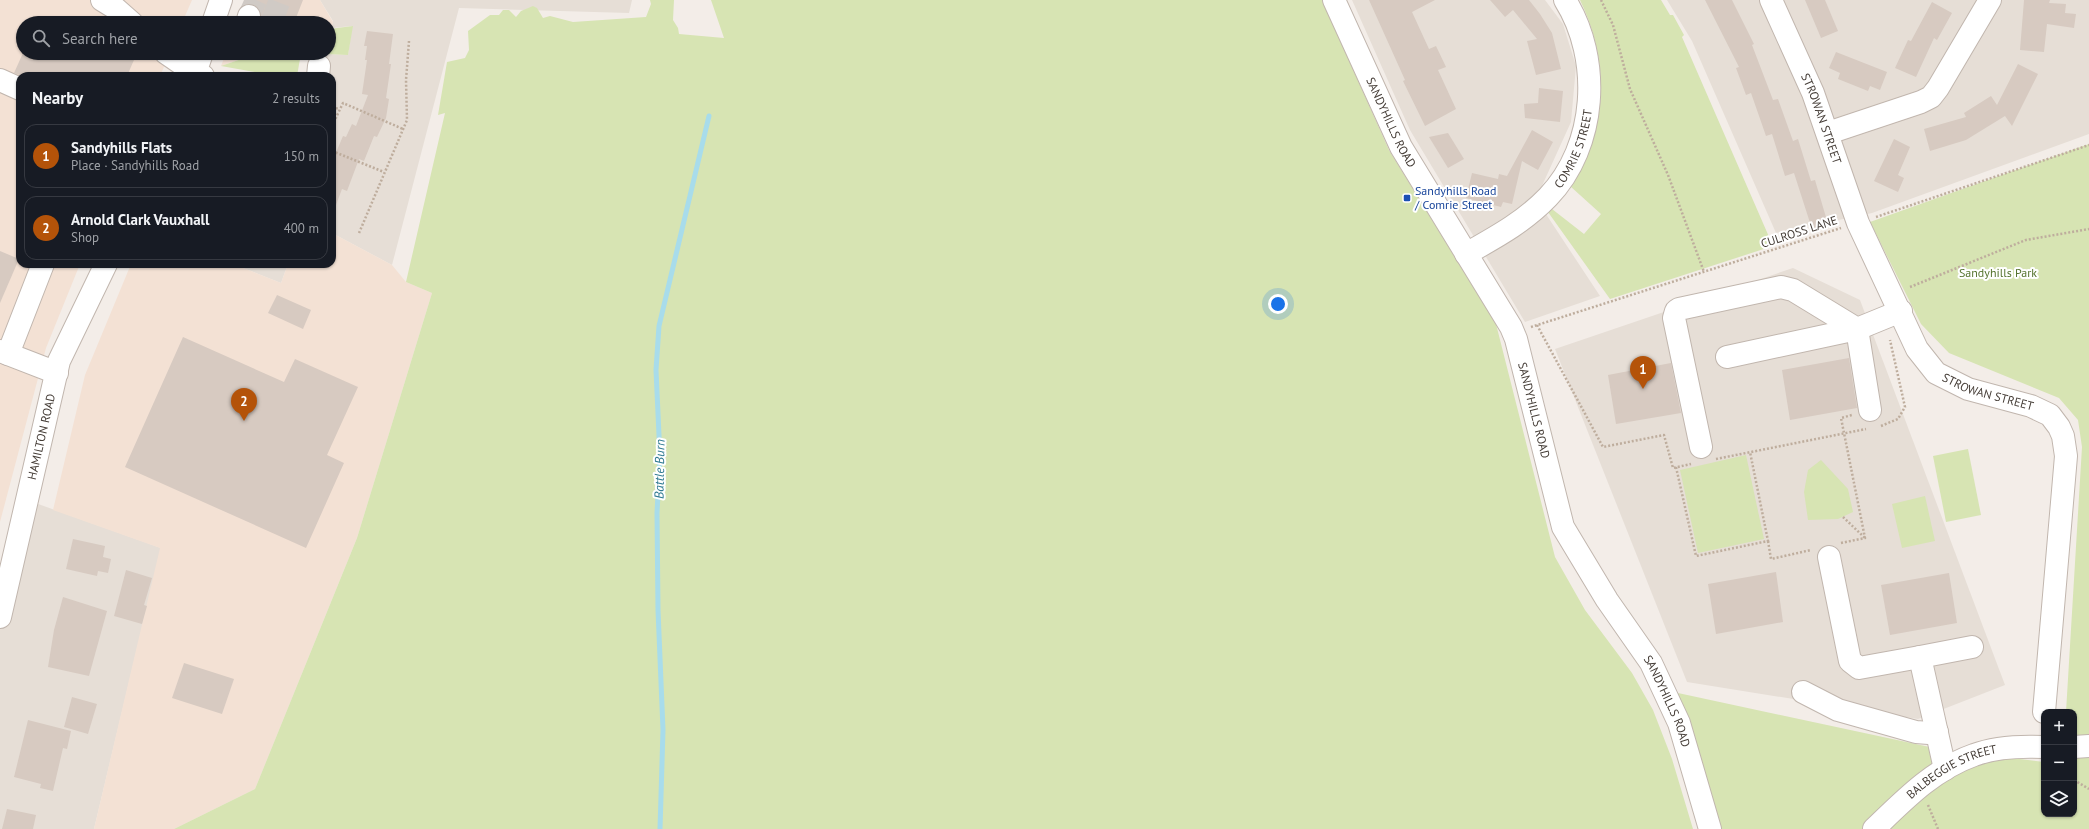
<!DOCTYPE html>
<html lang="en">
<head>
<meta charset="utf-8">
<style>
  body { margin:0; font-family:"PT Sans",sans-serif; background:#20242c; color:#f1f3f6 }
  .controls { position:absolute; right:12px; bottom:12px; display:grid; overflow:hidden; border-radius:8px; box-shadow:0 1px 3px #0004 }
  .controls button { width:36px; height:36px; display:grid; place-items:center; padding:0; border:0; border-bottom:1px solid #363941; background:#171b24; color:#f1f3f6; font:20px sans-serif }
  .you { position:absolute; left:1278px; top:304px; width:14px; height:14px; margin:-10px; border:3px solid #fff; border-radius:50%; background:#1a73e8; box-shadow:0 0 0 6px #1a73e833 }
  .badge { display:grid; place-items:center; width:26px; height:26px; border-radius:50%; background:#b45309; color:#fff; font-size:13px; font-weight:700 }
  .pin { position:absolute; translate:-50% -33px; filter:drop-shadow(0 1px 2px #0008) }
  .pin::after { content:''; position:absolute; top:21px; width:14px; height:12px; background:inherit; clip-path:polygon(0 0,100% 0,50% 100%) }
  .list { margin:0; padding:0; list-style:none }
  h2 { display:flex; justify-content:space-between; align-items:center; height:52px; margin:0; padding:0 16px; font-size:17px }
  h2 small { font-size:13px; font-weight:400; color:#9ea1a6 }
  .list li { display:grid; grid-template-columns:26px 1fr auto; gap:12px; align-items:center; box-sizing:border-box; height:64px; margin:0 8px 8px; padding:0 8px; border:1px solid #363941; border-radius:12px }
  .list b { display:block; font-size:15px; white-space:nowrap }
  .list p { margin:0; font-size:13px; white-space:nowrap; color:#9ea1a6 }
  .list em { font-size:13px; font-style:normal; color:#9ea1a6 }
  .icon { flex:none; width:22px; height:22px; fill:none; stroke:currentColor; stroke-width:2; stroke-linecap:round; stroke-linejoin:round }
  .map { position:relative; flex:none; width:2089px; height:829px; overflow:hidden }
  .search { position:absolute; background:#171b24; box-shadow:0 1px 3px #0004; left:16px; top:16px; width:320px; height:44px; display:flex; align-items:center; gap:10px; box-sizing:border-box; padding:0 14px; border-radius:22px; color:#9ea1a6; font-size:15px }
  .panel { position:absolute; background:#171b24; box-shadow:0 1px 3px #0004; left:16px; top:72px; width:320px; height:196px; border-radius:12px }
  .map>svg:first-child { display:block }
  .residential { fill:#e6ded6 }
  .commercial { fill:#f3e1d4 }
  .green { fill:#d7e4b3 }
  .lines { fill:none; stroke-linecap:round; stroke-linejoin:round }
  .stream { stroke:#a8dceb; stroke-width:5 }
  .building { fill:#d7cac1 }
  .minor-tunnel { stroke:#d0cac5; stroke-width:22; stroke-dasharray:22 11; stroke-linecap:butt }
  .minor-casing { stroke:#c1b6ae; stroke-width:24 }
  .path { stroke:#bead9d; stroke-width:2.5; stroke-dasharray:2 2; stroke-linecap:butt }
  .minor { stroke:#fff; stroke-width:22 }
  .transit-dot { fill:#1a4fb4; stroke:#fff; stroke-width:1.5 }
  .labels { text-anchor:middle; stroke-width:4; stroke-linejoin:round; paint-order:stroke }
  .street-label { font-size:12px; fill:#453d37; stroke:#fff }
  .transit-label { font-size:12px; fill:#164399; stroke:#fff; text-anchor:start }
  .park-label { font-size:12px; fill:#55732e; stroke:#fff }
  .water-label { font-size:13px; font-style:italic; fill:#317b93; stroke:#fff }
</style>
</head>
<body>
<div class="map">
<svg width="2089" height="829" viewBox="0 0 2089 829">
  <rect width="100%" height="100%" fill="#f3ede8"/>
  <!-- residential -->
  <g class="residential">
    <polygon points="320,0 632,0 629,13 459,8 392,265 332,233 332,76 319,76 325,54 348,55 352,26 332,28 333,21"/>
    <polygon points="1352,0 1545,0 1563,24 1576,66 1571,122 1536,199 1600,296 1525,322 1410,130"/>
    <polygon points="1667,0 2089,0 2089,134 1872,213 1776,233 1692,41"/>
    <polygon points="233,264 288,264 281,283"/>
    <polygon points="1793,268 1860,300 2005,685 1918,719 1687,682 1555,349"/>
    <polygon points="27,500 161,548 94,829 0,829 0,619"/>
  </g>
  <!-- commercial -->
  <g class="commercial">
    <polygon points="0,0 192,0 182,23 23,23 23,53 170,53 160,76 20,76 20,264 80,264 46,348 0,522"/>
    <polygon points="249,0 320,0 333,22 332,28 329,29 329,23 239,23"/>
    <polygon points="226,53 259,53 221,66"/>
    <polygon points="332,233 392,265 406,282 432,293 357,538 255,789 174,829 94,829 160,548 53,510 85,375 131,264 233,264 281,283 288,264 332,264"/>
  </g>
  <!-- green -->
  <g class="green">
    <polygon points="650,0 674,0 673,20 678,28 679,34 724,38 711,0 1322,0 1389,150 1496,324 1555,557 1585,610 1632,673 1653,710 1672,759 1693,829 174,829 255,789 357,538 432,293 406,282 445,113 438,115 447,62 465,58 469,50 468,31 490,15 499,15 503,10 509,10 516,17 521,11 533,6 537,8 543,18 550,16 573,22 646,17 651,4"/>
    <path d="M1580,0H1661L1670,15H1673L1684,35L1682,37L1773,246L1610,299L1548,212L1552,209L1584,234L1601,214L1570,186C1578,167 1590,147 1596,128C1607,85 1599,39 1580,0Z"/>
    <polygon points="353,26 348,55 325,54 300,59 297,76 277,76 221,66 259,53 329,53 329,29"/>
    <polygon points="2089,144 2089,829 1719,829 1678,693 1939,749 2044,762 2044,814 2074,814 2074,712 2066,712 2082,447 2078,420 2059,398 1949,353 1921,324 1870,222"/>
    <polygon points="1968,449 1981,515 1946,522 1933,456"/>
    <polygon points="1746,455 1764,539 1698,553 1680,470"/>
    <polygon points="1821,460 1848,489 1853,512 1838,519 1808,520 1804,492 1808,470"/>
    <polygon points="1925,496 1935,541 1902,548 1892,504"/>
  </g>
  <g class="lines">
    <!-- stream -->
    <polyline class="stream" points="660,829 663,730 658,610 657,513 660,457 656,370 659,326 709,116"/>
  </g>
  <!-- building -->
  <g class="building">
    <polygon points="247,0 303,0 294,23 268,23 261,20 261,13 258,8 252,4 246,4"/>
    <polygon points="1369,0 1435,0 1412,12 1429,49 1436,46 1446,67 1438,70 1456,109 1425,126 1403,81 1405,80"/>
    <polygon points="1490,0 1529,0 1540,14 1552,33 1561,69 1536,75 1527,41 1537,39 1513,10 1505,17"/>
    <polygon points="1705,0 1732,0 1754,44 1752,45 1773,100 1778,99 1793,141 1798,139 1811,181 1815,180 1828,224 1812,229 1794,173 1785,176 1772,134 1766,136 1751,93 1746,95 1736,68 1739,67"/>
    <polygon points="1805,0 1825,0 1838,31 1821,38"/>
    <polygon points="2024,0 2050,0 2049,3 2066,4 2065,13 2076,14 2074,28 2047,24 2044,52 2020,50"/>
    <polygon points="1932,2 1952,13 1937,40 1934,38 1916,77 1895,68 1908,40 1911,41"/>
    <polygon points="367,31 393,34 389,64 391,64 386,98 389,99 386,118 377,137 374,136 364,161 359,159 347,191 342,189 333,213 332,162 343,136 346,137 352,124 356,126 368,95 362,94 367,60 365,60 367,46 364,46"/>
    <polygon points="1836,52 1887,72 1880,90 1870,86 1868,91 1838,79 1840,73 1829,68"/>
    <polygon points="23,53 34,58 36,53 137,53 127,76 22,76 14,73"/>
    <polygon points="2018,64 2038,74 2012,126 2005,116 1966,140 1930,151 1924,129 1966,117 1964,113 1991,96 1997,105"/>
    <polygon points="1539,88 1563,91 1560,122 1525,118 1524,104 1538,103"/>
    <polygon points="1532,130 1553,142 1538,170 1522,161 1512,204 1503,202 1501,207 1466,198 1472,173 1498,179 1499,174 1507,176"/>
    <polygon points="1448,133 1464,159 1448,168 1429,137"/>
    <polygon points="1894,139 1910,147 1898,175 1904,178 1898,192 1874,181"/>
    <polygon points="0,251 19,259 0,303"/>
    <polygon points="277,295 311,310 303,329 268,313"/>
    <polygon points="183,337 284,382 295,359 358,387 327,455 344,463 306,548 125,467"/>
    <polygon points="1849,358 1857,408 1790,420 1782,370"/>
    <polygon points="1671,363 1681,413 1616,424 1608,375"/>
    <polygon points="73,539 105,546 103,557 111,559 108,573 98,571 97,576 66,569"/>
    <polygon points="126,570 152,578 144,605 147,606 142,624 114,616"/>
    <polygon points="1776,572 1783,622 1716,634 1708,584"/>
    <polygon points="1949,573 1957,623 1890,635 1881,585"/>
    <polygon points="63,597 107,611 89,676 48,667 54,630"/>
    <polygon points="184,663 234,679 222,714 172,698"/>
    <polygon points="72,697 97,704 88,734 64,727"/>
    <polygon points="28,720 71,731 67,749 63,748 53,791 40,788 41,784 14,777"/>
    <polygon points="7,809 36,815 33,829 2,829"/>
  </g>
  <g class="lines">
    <!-- minor-tunnel -->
    <g class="minor-tunnel">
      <polyline points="249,16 256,0"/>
      <polyline points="271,23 280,0"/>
    </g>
    <!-- minor casing -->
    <g class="minor-casing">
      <g id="minor">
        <polyline points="102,0 115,8 132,23"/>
        <path id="s1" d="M1334,0L1401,147L1511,327L1516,339L1563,527L1607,600L1651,663L1679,723L1710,829"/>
        <path id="s2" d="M1771,0L1813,93L1858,223L1917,349L1936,373L1968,389L2031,406L2050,415L2059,427L2063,436L2066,456L2044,712"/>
        <polyline points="213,23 221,0"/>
        <polyline points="247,23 249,16"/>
        <polyline points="166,53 195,73 203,76"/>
        <polyline points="194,76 202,53"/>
        <polyline points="318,76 319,66"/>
        <polyline points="0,80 20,89"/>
        <polyline points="1828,133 1921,102 1931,97 1938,88 1990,0"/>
        <path id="s3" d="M1466,254C1496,237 1524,222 1548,197C1597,146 1602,59 1565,0"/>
        <polyline points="0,351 57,373"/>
        <polyline points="8,354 43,264"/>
        <polyline points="1727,357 1857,329 1870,410"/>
        <polyline points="1701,447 1674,318 1676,311 1679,309 1781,287 1793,290 1857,329 1901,311"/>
        <polyline points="1829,557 1850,661 1859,668 1920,657"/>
        <path id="s4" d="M0,617L59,361L106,264"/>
        <polyline points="1803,692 1838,710 1916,732 1929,733 1937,732"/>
        <polyline points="2074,747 2089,746"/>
        <polyline points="1945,769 1920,657 1972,647"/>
        <path id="s5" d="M1874,829C1904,800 1934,769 1974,755C1995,747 2022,746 2044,747"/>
      </g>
    </g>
    <!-- path -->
    <g class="path">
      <polyline points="1601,0 1613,25 1630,89 1668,175 1704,272"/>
      <polyline points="332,107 339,109"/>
      <polyline points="332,126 343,103 403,129"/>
      <polyline points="332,151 384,172"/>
      <polyline points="1876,217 2089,145"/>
      <polyline points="359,233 407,120 406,80 409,41"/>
      <polyline points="1910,287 2026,240 2089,229"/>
      <polyline points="1537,325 1603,447 1664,435 1673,468 1691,464"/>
      <polyline points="1531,327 1841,228"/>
      <polyline points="1881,426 1898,419 1905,407 1890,340"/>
      <polyline points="1716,459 1866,429"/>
      <polyline points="1676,467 1696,556 1768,541 1750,452"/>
      <polyline points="1843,517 1865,538"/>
      <polyline points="1768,541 1771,559 1811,550"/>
      <polyline points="1841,543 1865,538 1841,418 1852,415"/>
      <polyline points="2074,780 2089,789"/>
      <polyline points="1928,805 1938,829"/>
    </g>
    <!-- minor -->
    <use href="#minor" class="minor"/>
  </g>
  <!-- markers -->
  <rect class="transit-dot" x="1403" y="194" width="8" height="8" rx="2"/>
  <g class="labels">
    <!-- street labels -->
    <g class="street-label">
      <text dy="4" stroke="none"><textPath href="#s2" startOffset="129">STROWAN STREET</textPath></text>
      <text dy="4" stroke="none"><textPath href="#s1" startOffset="135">SANDYHILLS ROAD</textPath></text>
      <text dy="4" stroke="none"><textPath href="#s3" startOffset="156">COMRIE STREET</textPath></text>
      <text transform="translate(1799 232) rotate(-18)" y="4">CULROSS LANE</text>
      <text dy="4" stroke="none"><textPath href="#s2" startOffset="465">STROWAN STREET</textPath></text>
      <text dy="4" stroke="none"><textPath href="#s1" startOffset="459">SANDYHILLS ROAD</textPath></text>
      <text dy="4" stroke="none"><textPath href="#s4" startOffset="185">HAMILTON ROAD</textPath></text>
      <text dy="4" stroke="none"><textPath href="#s1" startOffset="783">SANDYHILLS ROAD</textPath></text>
      <text dy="4" stroke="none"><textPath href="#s5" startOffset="98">BALBEGGIE STREET</textPath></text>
    </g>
    <!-- transit labels -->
    <g class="transit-label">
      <text x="1415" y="195">Sandyhills Road<tspan x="1415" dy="14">/ Comrie Street</tspan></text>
    </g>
    <!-- park labels -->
    <g class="park-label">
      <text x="1998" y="277">Sandyhills Park</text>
    </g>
    <!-- water labels -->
    <g class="water-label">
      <text transform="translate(659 469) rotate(-89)" y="5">Battle Burn</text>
    </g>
  </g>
</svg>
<div class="controls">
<button>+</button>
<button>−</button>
<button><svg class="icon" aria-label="layers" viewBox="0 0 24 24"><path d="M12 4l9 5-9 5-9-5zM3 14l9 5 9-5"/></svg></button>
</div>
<div class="you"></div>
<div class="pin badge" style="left:1643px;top:389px">1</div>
<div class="pin badge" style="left:244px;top:421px">2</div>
<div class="search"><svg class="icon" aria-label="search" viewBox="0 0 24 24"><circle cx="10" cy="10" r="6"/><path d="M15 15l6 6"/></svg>Search here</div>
<section class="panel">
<h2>Nearby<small>2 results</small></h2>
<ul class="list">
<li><span class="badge">1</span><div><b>Sandyhills Flats</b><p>Place · Sandyhills Road</p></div><em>150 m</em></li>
<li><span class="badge">2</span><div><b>Arnold Clark Vauxhall</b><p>Shop</p></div><em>400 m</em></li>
</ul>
</section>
</div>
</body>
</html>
